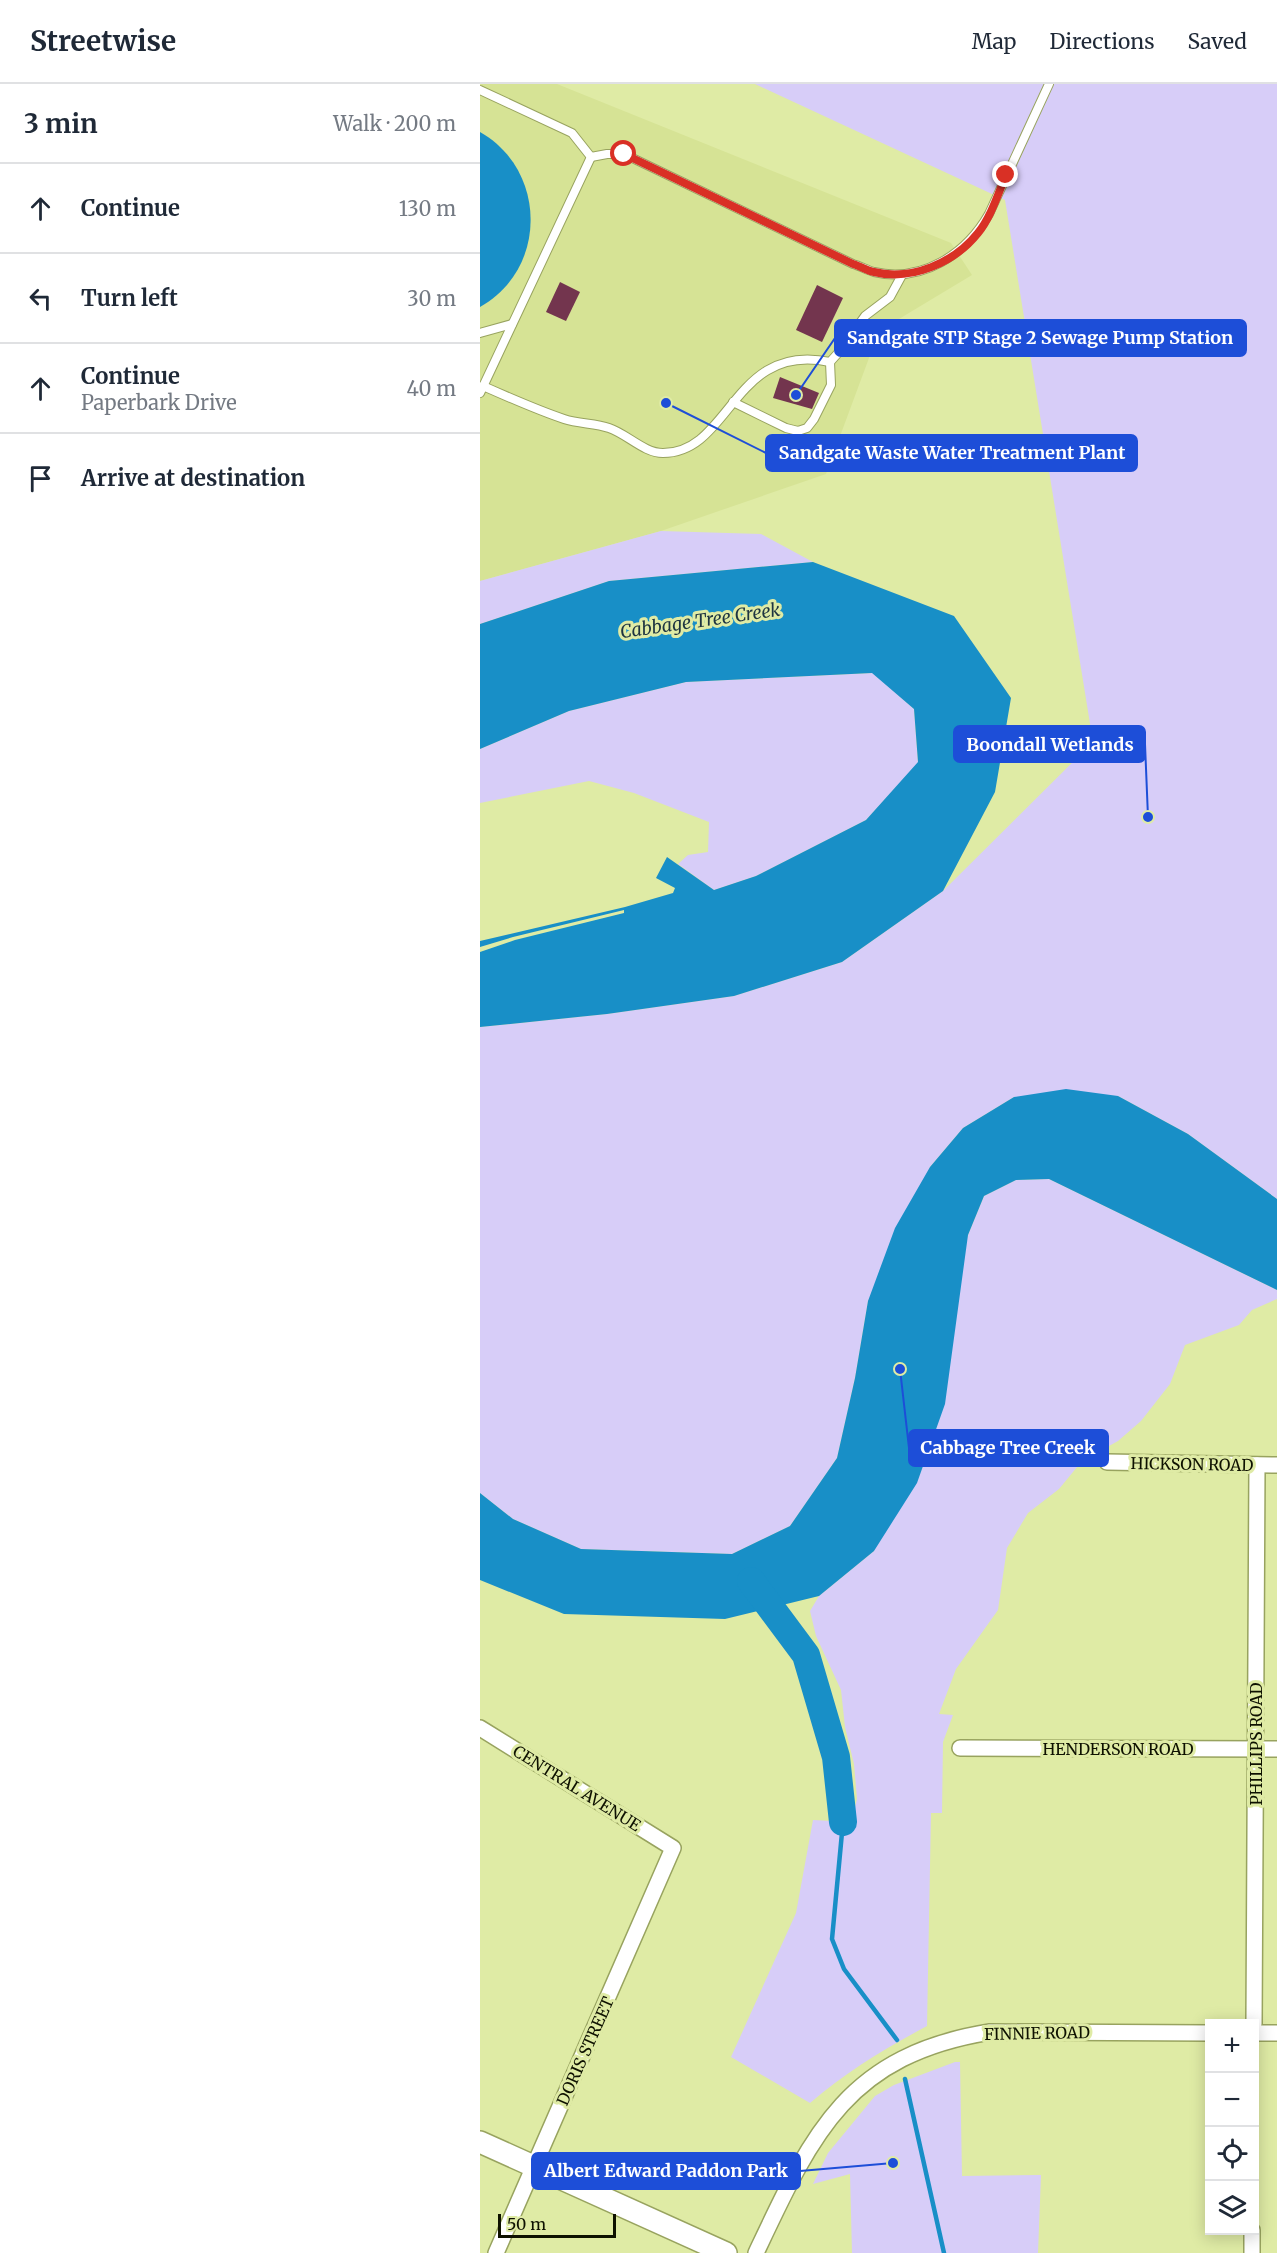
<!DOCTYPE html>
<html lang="en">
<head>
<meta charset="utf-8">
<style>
  body { margin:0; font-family:Merriweather,serif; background:#f6f6f7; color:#1f2937 }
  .controls { position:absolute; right:18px; bottom:18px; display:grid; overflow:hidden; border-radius:0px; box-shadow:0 3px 15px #0003 }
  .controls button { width:54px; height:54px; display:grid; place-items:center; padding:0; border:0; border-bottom:2px solid #e0e1e3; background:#fff; color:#1f2937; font:30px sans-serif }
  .scale { position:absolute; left:18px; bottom:15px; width:118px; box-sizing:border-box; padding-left:6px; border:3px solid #0e1100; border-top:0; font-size:16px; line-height:21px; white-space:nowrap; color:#0e1100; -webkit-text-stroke:4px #dfeba5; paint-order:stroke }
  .stop { position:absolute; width:18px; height:18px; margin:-14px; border:4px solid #d93025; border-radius:50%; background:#fff }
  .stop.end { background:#d93025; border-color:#fff; box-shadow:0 2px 6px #0008 }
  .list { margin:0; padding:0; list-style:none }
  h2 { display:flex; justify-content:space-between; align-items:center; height:78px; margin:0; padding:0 24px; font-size:26px }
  h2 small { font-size:20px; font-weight:400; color:#747a83 }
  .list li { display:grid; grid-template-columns:39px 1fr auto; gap:18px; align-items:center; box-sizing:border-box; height:90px; padding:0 24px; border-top:2px solid #e0e1e3 }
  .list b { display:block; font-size:22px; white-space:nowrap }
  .list p { margin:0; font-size:20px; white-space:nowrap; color:#747a83 }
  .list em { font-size:20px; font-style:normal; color:#747a83 }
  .icon { flex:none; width:33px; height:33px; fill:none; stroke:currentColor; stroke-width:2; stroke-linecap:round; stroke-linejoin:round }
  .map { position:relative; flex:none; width:797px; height:2169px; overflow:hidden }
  header { display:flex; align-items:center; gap:36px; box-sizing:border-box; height:84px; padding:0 30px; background:#fff; border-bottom:2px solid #e0e1e3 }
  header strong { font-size:28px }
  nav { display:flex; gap:33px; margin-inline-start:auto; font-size:21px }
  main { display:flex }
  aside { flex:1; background:#fff }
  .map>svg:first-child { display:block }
  .built { fill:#d6e395 }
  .green { fill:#d7cdf8 }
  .water { fill:#188fc7 }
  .pier { fill:#dfeba5 }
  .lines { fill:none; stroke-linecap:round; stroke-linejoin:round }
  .stream { stroke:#188fc7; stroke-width:4.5 }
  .river { stroke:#188fc7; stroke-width:28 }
  .building { fill:#73354e }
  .lane-casing { stroke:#98a35f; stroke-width:10 }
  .street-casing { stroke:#98a35f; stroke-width:18 }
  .secondary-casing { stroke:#98a35f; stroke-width:24 }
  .lane { stroke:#fff; stroke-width:8 }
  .street { stroke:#fff; stroke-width:15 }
  .secondary { stroke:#fff; stroke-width:21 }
  .route { stroke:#d93025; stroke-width:8 }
  .labels { text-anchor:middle; stroke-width:6; stroke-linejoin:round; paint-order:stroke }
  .street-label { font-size:16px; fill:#0e1100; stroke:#dfeba5 }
  .water-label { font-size:18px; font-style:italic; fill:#1d3441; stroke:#dfeba5 }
  .leader { fill:none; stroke:#1d4ed8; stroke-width:2 }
  .callout-dot { fill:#1d4ed8; stroke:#dfeba5; stroke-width:2 }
  .callout { fill:#1d4ed8; stroke:#1d4ed8; stroke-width:2 }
  .callout-label { font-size:18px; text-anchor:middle; font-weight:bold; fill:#fff }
</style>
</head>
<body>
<header>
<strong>Streetwise</strong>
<nav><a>Map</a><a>Directions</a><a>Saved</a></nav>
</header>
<main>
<aside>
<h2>3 min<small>Walk · 200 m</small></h2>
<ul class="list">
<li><svg class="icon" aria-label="ahead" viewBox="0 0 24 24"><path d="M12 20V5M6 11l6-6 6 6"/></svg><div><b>Continue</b></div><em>130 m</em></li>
<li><svg class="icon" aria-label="left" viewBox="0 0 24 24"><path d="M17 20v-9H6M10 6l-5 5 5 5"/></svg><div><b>Turn left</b></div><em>30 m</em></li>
<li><svg class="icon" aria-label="ahead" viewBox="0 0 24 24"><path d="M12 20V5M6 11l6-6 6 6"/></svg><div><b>Continue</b><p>Paperbark Drive</p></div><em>40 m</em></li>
<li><svg class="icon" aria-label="arrive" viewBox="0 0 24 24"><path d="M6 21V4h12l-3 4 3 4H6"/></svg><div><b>Arrive at destination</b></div></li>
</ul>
</aside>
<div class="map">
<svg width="797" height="2169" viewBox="0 0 797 2169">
  <rect width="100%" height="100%" fill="#dfeba5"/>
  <!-- built -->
  <polygon class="built" points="0,0 77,0 471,159 492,191 399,247 346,390 181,447 0,497"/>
  <!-- green -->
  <g class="green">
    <polygon points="275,0 797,0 797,1115 708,1050 638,1012 534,1013 483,1044 450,1083 388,1217 375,1294 357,1374 310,1442 252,1470 101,1465 33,1435 0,1409 0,943 127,930 254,912 362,878 463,807 613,658 525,116"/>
    <polygon points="181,447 281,450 333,478 129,497 0,540 0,497"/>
    <polygon points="393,589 434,625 438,679 386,736 276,792 234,806 198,780 208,771 228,768 229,738 154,709 109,697 0,719 0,665 89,627 206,598"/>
    <path d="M569,1095L797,1206V1215L772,1226L759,1241L705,1261L690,1300L661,1337L638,1357L602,1377L579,1405L548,1429L527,1464L518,1526L476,1585L459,1630L473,1631L463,1658L462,1729H451L447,1942C404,1965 366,1988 330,2019L251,1973L316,1829L333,1736L371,1738L377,1715L374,1680L365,1643L361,1606L336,1552L330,1527L339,1512L394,1467L488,1151L504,1112L536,1096Z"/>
    <polygon points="475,1978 480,1978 482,2092 561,2091 558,2169 372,2169 370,2090 333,2100 348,2069 395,2012 414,2001"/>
  </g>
  <!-- water -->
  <g class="water">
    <path d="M0,48C67,86 68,185 0,223Z"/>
    <polygon points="333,478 474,532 531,614 515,708 463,807 362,878 254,912 127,930 0,943 0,857 145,823 193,809 195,804 176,794 187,773 234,806 276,792 386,736 438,678 434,625 392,589 206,598 89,627 0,665 0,540 129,497"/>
    <polygon points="586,1005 638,1012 708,1050 797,1115 797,1206 569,1095 536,1096 504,1112 488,1151 465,1320 437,1399 394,1467 339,1512 245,1535 84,1530 0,1496 0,1409 33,1435 101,1465 252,1470 310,1442 357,1374 375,1294 388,1217 415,1144 450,1083 483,1044 534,1013"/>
  </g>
  <!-- pier -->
  <polygon class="pier" points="144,826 144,829 35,856 0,868 0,863 33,853"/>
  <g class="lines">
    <!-- stream -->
    <g class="stream">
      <polyline points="363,1738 352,1855 364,1885 417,1956"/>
      <polyline points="425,1995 464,2169"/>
    </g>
    <!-- river -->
    <polyline class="river" points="271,1497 326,1571 356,1673 363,1738"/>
  </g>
  <!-- building -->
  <g class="building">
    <polygon points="80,198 100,208 86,237 66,228"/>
    <polygon points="337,201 363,214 342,258 316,246"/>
    <polygon points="300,293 339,309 332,325 293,314"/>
  </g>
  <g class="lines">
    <!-- lane casing -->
    <g class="lane-casing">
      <g id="lane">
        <path d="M0,6L92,49L111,73L127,70H144L373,180C380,182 387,186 394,188C443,199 486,170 509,130L569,0"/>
        <polyline points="0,249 32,240"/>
        <path d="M3,302C30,314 57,326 84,335C99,340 115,339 129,344C147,350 164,369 183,369C251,369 253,257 350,278L359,268L385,232L410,213L422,191"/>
        <polyline points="0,309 111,73"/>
        <polyline points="253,318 306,344 318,347 327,344 334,335 351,301 350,278"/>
      </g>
    </g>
    <!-- street casing -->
    <g class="street-casing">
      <g id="street">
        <polyline points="627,1378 797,1381"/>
        <polyline points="0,1644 193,1764 16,2169"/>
        <polyline points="480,1664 797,1665"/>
        <polyline points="774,1940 777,1381"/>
        <polyline points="774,1949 797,1949"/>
        <path d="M276,2169C332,2050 367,1971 510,1948L730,1949"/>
        <polyline points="772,2169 772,2146"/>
      </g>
    </g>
    <!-- secondary casing -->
    <g class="secondary-casing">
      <polyline id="secondary" points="0,2058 246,2169"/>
    </g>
    <!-- lane -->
    <use href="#lane" class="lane"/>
    <!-- street -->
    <use href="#street" class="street"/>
    <!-- secondary -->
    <use href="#secondary" class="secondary"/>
  </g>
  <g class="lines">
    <!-- route -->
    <path class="route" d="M144,70L373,180C380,182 387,187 394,188C432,197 474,179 498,149C511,133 518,110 526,91"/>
  </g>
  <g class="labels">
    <!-- street labels -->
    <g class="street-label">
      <text transform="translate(712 1380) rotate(1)" y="6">HICKSON ROAD</text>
      <text transform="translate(776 1660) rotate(-90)" y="6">PHILLIPS ROAD</text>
      <text x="638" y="1671">HENDERSON ROAD</text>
      <text transform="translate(97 1704) rotate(32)" y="6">CENTRAL AVENUE</text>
      <text transform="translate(557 1949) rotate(-1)" y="6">FINNIE ROAD</text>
      <text transform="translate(105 1967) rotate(-66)" y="6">DORIS STREET</text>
    </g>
    <!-- water labels -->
    <g class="water-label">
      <text transform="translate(220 537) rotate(-8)" y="6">Cabbage Tree Creek</text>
    </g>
  </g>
  <!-- callouts -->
  <path class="leader" d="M316 311L355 254M186 319L286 369M668 733L665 660M420 1285L429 1364M413 2079L320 2087"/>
  <g class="callout-dot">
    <circle cx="316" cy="311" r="6"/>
    <circle cx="186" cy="319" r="6"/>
    <circle cx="668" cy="733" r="6"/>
    <circle cx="420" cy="1285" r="6"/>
    <circle cx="413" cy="2079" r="6"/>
  </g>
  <g class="callout">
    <rect x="355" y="236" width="411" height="36" rx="6"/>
    <rect x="286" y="351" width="371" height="36" rx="6"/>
    <rect x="474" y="642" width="191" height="36" rx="6"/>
    <rect x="429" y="1346" width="199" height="36" rx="6"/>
    <rect x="52" y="2069" width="268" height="36" rx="6"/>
  </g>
  <g class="callout-label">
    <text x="560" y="260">Sandgate STP Stage 2 Sewage Pump Station</text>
    <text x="472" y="375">Sandgate Waste Water Treatment Plant</text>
    <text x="570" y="667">Boondall Wetlands</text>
    <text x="528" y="1370">Cabbage Tree Creek</text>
    <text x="186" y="2093">Albert Edward Paddon Park</text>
  </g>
</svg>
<div class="controls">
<button>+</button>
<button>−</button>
<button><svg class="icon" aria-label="locate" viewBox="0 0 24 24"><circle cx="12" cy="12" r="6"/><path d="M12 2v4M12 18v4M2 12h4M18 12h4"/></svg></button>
<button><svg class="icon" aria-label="layers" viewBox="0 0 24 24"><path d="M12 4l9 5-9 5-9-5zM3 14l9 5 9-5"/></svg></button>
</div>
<div class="scale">50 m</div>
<div class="stop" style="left:144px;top:70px"></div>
<div class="stop end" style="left:526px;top:91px"></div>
</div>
</main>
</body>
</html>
